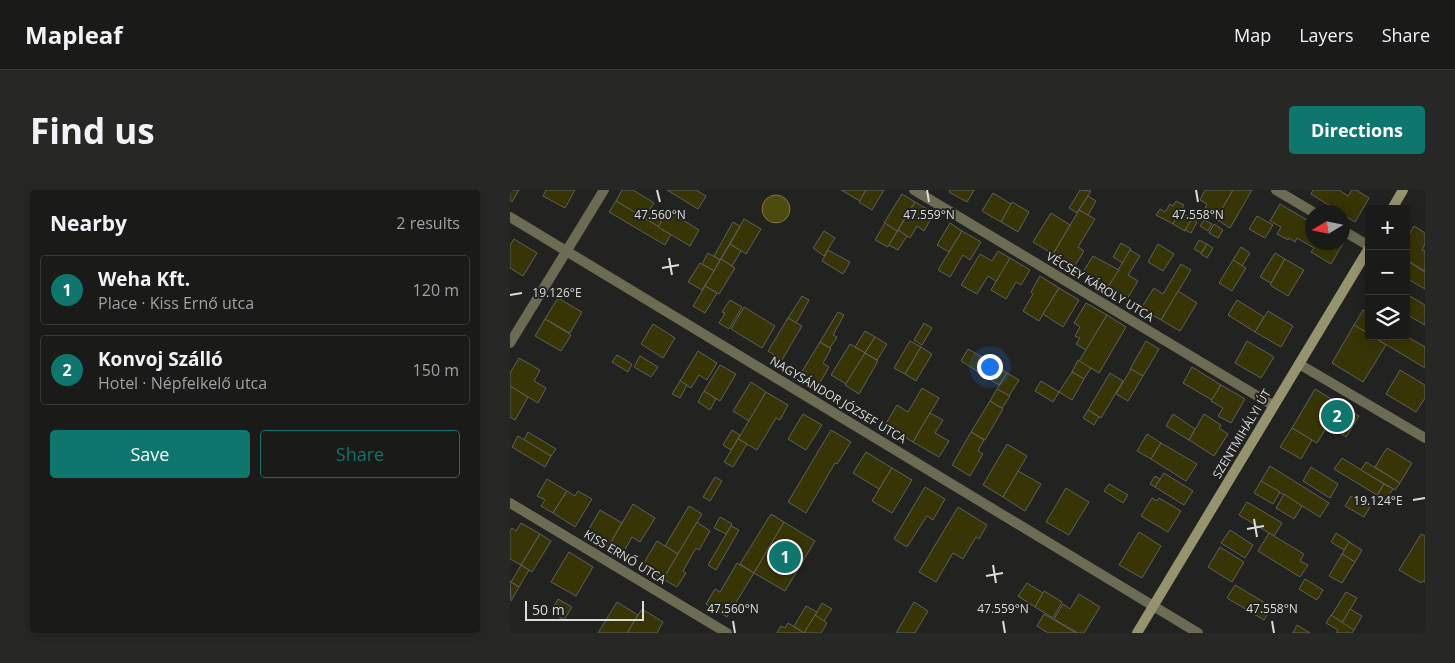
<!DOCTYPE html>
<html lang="en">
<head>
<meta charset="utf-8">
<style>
  body { margin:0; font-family:"Open Sans",sans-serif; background:#272725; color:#f1f3f6 }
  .controls { position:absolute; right:15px; top:15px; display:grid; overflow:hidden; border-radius:5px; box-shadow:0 2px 12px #0003 }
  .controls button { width:45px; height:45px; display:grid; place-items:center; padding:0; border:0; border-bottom:1px solid #383837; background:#1a1a18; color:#f1f3f6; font:25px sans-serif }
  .compass { position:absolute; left:795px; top:15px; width:45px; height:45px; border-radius:50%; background:#1a1a18; box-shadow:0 2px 12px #0003; rotate:260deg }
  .scale { position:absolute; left:15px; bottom:12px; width:119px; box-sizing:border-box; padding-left:5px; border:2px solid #dcdcdb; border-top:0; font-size:14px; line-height:18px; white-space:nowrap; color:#dcdcdb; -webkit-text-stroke:4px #222220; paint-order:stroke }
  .you { position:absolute; left:479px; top:176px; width:18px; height:18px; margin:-12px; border:4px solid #fff; border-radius:50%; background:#1a73e8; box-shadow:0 0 0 8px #1a73e833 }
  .badge { display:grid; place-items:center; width:32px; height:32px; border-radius:50%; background:#0f766e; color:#fff; font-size:16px; font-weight:700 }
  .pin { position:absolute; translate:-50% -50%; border:2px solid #fff; box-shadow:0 1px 5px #0006 }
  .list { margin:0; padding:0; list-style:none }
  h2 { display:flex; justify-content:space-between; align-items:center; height:65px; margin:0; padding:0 20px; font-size:21px }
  h2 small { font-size:16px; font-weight:400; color:#9fa1a2 }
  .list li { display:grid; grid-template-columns:32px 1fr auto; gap:15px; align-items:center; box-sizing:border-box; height:70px; margin:0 10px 10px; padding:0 10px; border:1px solid #383837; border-radius:5px }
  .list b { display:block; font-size:19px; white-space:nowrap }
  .list p { margin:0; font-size:16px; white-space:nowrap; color:#9fa1a2 }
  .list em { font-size:16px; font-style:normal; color:#9fa1a2 }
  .actions { display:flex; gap:10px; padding:15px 20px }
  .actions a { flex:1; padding:11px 0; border:1px solid #0f766e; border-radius:5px; text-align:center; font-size:18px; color:#0f766e }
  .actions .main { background:#0f766e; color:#fff }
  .icon { flex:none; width:28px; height:28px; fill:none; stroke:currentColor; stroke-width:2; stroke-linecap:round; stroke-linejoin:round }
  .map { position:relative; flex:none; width:915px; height:443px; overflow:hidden; border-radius:5px }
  header { display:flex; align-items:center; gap:30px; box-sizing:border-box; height:70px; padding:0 25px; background:#1a1a18; border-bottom:1px solid #383837 }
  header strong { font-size:24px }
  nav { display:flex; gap:28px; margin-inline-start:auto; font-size:18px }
  .intro { display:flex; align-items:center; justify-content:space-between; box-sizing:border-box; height:120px; padding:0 30px }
  h1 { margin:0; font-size:35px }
  .button { padding:12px 22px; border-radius:5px; background:#0f766e; color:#fff; font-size:18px; font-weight:700 }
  main { display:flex; gap:30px; padding:0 30px }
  aside { flex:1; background:#1a1a18; border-radius:5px; box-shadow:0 2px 12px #0003 }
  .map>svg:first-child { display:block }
  .water { fill:#4e4b0e; stroke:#79764c }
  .building { fill:#373406; stroke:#60605d }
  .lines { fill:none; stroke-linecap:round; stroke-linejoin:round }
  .street { stroke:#6c6b54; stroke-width:10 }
  .secondary { stroke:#96946f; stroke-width:10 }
  .ticks { fill:none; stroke:#dcdcdb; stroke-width:2 }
  .labels { text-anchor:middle; stroke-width:4; stroke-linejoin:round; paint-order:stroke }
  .street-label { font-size:12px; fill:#dcdcdb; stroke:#222220 }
  .ticks-label { font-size:12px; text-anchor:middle; fill:#dcdcdb; stroke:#222220; stroke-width:4; stroke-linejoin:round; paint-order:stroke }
</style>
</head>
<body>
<header>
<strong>Mapleaf</strong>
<nav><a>Map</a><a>Layers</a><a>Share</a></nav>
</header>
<div class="intro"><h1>Find us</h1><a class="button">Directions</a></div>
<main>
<aside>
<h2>Nearby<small>2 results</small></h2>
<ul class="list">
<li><span class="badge">1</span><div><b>Weha Kft.</b><p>Place · Kiss Ernő utca</p></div><em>120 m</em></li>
<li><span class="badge">2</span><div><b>Konvoj Szálló</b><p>Hotel · Népfelkelő utca</p></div><em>150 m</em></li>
</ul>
<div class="actions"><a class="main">Save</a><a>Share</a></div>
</aside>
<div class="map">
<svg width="915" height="443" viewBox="0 0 915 443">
  <rect width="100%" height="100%" fill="#222220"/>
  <!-- water -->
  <circle class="water" cx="266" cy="19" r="14"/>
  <!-- building -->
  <g class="building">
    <polygon points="0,0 9,0 2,12 0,10"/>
    <polygon points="36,0 65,0 55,18 33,6"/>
    <polygon points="112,0 123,0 144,13 140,19 154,27 148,37 106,11"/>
    <polygon points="157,0 186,0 196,6 188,19"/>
    <polygon points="331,0 356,0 350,11"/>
    <polygon points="356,0 374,0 362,20 349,12"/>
    <polygon points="440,0 464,0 457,12 439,2"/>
    <polygon points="570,0 581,1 567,23 559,18"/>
    <polygon points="695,0 723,0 707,28 694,21 697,14 690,10"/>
    <polygon points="723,0 742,0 720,38 706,29"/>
    <polygon points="803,0 829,0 838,6 842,0 846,0 859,8 845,32 832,24 832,22 830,22 801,4"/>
    <polygon points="483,3 501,14 491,32 472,21"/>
    <polygon points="392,4 405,12 387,41 374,33"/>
    <polygon points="578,6 586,11 578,25 569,20"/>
    <polygon points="106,11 161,44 155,55 99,22"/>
    <polygon points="666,11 674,15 663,34 646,25 650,19 655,22 660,14 663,16"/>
    <polygon points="405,12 424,23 414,41 407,36 400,48 388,40"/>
    <polygon points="502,12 519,22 508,42 491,32"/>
    <polygon points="770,14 802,33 802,52 834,52 821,74 801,62 804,58 787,48 785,52 779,48 778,50 767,44 771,37 760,31"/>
    <polygon points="569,20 585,29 568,57 574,61 564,77 543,64"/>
    <polygon points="158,21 189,40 180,56 148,37"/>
    <polygon points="670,22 682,29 675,41 663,34"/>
    <polygon points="541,23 560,35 543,64 523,52"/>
    <polygon points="747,26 763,35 755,48 739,39"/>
    <polygon points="234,29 251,39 236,64 220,54"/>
    <polygon points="682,29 687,32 681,43 675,40"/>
    <polygon points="694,30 702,34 698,41 690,36"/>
    <polygon points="223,32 230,36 210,70 204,66"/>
    <polygon points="375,33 387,41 378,57 365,50"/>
    <polygon points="440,33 452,41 439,62 427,55"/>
    <polygon points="704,34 713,40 708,48 699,43"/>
    <polygon points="904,36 915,43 915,54 912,60 915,61 915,81 896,70 896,50"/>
    <polygon points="388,40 397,46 388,60 379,55"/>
    <polygon points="314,41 325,48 314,66 303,58"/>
    <polygon points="452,41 471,52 460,70 453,65 440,87 428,80"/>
    <polygon points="4,49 27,63 13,86 0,78 0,55"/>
    <polygon points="689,50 697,54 691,63 684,59"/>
    <polygon points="611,53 621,59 613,73 603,67"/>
    <polygon points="220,54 231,61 222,76 211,69"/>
    <polygon points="648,54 664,64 653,81 638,72"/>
    <polygon points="697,54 703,58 697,68 691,64"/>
    <polygon points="731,57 740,63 732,76 723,70"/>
    <polygon points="318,60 340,72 333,84 312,71"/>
    <polygon points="620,60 630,66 618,85 628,91 617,109 598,97"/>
    <polygon points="488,61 500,68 487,92 478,86 467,104 451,95 470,64 482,71"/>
    <polygon points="198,63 210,70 204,81 192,74"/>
    <polygon points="765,63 775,69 761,93 750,87"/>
    <polygon points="583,66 609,80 598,97 573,82"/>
    <polygon points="500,68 520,80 511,95 506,92 496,109 481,100"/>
    <polygon points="211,69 225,78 209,104 195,96"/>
    <polygon points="775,69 794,80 778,106 760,95"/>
    <polygon points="723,70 736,78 722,101 709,93"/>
    <polygon points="896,70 915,82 915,99 896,88"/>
    <polygon points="190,73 204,81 192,100 178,92"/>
    <polygon points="671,74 681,80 651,130 631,118 644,98 653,104"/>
    <polygon points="530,86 549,98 529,131 513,121 523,104 521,102"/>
    <polygon points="195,96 207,103 195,123 183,116"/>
    <polygon points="549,98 569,110 553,137 533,124"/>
    <polygon points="668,101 687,113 670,141 651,130"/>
    <polygon points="896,104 915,115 915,135 896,124"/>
    <polygon points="292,106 299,110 286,133 278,128"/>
    <polygon points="48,108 72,122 60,143 35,129"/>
    <polygon points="220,110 232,117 219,139 209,133 215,123 212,122"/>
    <polygon points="727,110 754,127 745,142 718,125"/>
    <polygon points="576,113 597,125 576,160 566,154 570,148 565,146 570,137 564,133"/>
    <polygon points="234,117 265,136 252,158 221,139"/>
    <polygon points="853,120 859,123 859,144 844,135"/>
    <polygon points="758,121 783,136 771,157 745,142"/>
    <polygon points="328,122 334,125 323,145 327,147 320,158 310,152"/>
    <polygon points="597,125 616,137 589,183 569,171"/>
    <polygon points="278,128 292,136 272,170 258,161"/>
    <polygon points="35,129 61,145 51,161 25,146"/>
    <polygon points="414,133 422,138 412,155 404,150"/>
    <polygon points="143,134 165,148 153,168 131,154"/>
    <polygon points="844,135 859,144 859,146 862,146 876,155 853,192 822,173"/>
    <polygon points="355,141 365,147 355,163 345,157"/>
    <polygon points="862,146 896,146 915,157 915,178"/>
    <polygon points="365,147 377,154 367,170 355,163"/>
    <polygon points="400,151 411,157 395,184 384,178"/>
    <polygon points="636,151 649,159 633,186 620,179"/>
    <polygon points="737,151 764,167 751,188 725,173"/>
    <polygon points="310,152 321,159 313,173 319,177 309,194 291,183"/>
    <polygon points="340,154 355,163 336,194 321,185"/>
    <polygon points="411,157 422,164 406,191 395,184"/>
    <polygon points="458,159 475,169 467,181 451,171"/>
    <polygon points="188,161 207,173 197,190 189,185 181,198 170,191"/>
    <polygon points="355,163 368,171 349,204 335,195"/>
    <polygon points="107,165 122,174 118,182 102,172"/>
    <polygon points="130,166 148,177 141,187 124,177"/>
    <polygon points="9,168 30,180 24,191 36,198 28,213 0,196 0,183"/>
    <polygon points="475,169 497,183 489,195 467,182"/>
    <polygon points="568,170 581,178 574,189 562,182"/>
    <polygon points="210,175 226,184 210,211 194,201"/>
    <polygon points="682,177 711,195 702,210 673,193"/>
    <polygon points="621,179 633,186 618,211 606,204"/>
    <polygon points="890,180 915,195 915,208 906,222 876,204"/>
    <polygon points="562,182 574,189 562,210 549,202"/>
    <polygon points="497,183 509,190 499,206 487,199"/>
    <polygon points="600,183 613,191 591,228 578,220"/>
    <polygon points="170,191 177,195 170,208 162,204"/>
    <polygon points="531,191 549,202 543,212 525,201"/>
    <polygon points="241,192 256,202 239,231 223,221"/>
    <polygon points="711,195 735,209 721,233 708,226 713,218 701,211"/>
    <polygon points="0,196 18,207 5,230 0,227"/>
    <polygon points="412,198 429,208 403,252 375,235 387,215 398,222"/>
    <polygon points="487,199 500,206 492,218 480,211"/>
    <polygon points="805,199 849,226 836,247 818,235 807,253 782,238"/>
    <polygon points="194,201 206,209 200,220 188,212"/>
    <polygon points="256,202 278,215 270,230 266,228 247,260 228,249"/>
    <polygon points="480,211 493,219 475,250 461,242"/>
    <polygon points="578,220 589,227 584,235 573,228"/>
    <polygon points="420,223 433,230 425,243 439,251 429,267 403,252"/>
    <polygon points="293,224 312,235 296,260 278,249"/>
    <polygon points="663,224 685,239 679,250 656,236"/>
    <polygon points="694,224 711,235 709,238 718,244 704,266 679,250"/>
    <polygon points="782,238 802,250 791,269 770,257"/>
    <polygon points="222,240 230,245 221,260 213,255"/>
    <polygon points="321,240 341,252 327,274 325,273 296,323 278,312"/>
    <polygon points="18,242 46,259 41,266 14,250"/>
    <polygon points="461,242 474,250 468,261 473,264 460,286 442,275"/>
    <polygon points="637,244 651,253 641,269 627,261"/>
    <polygon points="8,246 41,266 35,277 2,257"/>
    <polygon points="228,249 237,254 223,277 214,272"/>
    <polygon points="651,253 687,274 676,291 641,269"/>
    <polygon points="497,254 517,266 493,307 473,295"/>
    <polygon points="877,258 902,273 890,293 865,277"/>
    <polygon points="356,262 382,278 369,299 343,283"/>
    <polygon points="832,268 874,294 867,305 824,279"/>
    <polygon points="856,272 890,293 885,300 851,280"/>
    <polygon points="760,276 819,313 810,327 751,291"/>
    <polygon points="801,277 828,294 820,308 793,291"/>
    <polygon points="382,278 402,290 382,323 362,311"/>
    <polygon points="508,281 531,294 515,321 493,307"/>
    <polygon points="654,283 683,301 674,315 645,297"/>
    <polygon points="645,286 650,289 645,297 640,294"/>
    <polygon points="205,287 212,291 200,311 193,307"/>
    <polygon points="37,289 57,301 43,323 31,316 35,310 27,306"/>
    <polygon points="751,291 770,302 763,314 744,303"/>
    <polygon points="599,294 618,305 613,313 594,301"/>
    <polygon points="874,294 883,299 876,309 868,304"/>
    <polygon points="415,297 435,309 423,330 417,326 397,357 384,349"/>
    <polygon points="556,298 579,312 559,345 536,332"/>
    <polygon points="57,301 65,306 68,301 82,309 65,337 43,323"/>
    <polygon points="774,304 792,316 784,329 766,318"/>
    <polygon points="841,306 860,317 854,327 835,316"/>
    <polygon points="642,308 647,311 649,308 671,321 658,342 631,326"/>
    <polygon points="737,312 772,333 764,346 729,325"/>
    <polygon points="123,314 145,328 130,352 122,347 112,365 98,357"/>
    <polygon points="179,316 192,324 168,364 155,356"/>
    <polygon points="448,317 477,335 469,349 466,347 453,369 443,363 426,392 409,382"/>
    <polygon points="90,320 112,333 98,357 76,344"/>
    <polygon points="261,324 274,332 244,383 230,374"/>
    <polygon points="210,327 222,334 216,344 204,338"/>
    <polygon points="187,332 200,341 189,360 186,358 173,381 176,383 167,397 153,389"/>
    <polygon points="274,332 305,351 275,401 244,383"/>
    <polygon points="11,333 30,344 11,375 0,369 0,341 2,338 6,341"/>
    <polygon points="221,336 229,340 206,380 198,375"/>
    <polygon points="720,340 743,355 735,368 711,353"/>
    <polygon points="629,342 651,356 632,388 609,375"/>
    <polygon points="759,343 794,364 790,371 798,375 790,387 748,361"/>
    <polygon points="826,343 840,352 834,360 821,352"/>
    <polygon points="30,344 41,351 22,382 11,375"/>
    <polygon points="911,344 915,346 915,392 913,391 911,393 889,380"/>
    <polygon points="147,351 168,364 153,389 132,376"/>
    <polygon points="839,352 852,360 845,372 832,364"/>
    <polygon points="710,357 734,372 722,392 698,377"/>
    <polygon points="59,362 83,377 66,406 41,392"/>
    <polygon points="832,364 845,372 832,393 819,386"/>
    <polygon points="227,373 244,383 217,427 196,414 205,399 210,402"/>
    <polygon points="11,375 19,380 9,397 1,392"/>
    <polygon points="795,389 813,400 807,410 789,399"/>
    <polygon points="0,392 1,392 9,397 1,411"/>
    <polygon points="517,393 533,403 525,417 508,406"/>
    <polygon points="725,395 762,417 754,430 717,408"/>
    <polygon points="534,401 552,412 543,428 525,417"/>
    <polygon points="836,402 847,408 832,433 821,426"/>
    <polygon points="569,404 590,417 574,443 568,443 544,429 553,414 560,419"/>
    <polygon points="48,409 62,417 54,430 41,422"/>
    <polygon points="107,412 128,425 117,443 88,443"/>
    <polygon points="404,412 418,421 405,443 386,443"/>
    <polygon points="312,413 322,419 314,431 305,425"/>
    <polygon points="296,416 307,422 294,443 284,436"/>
    <polygon points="132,419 153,432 147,443 117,443"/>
    <polygon points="840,419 852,426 844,440 832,433"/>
    <polygon points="534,424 566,443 538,443 527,436"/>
    <polygon points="305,425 317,433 311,443 294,443"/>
    <polygon points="821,425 844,440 842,443 826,443 828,440 816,433"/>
    <polygon points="278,433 294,443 267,443 271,436 275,438"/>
    <polygon points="787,435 800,443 783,443"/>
  </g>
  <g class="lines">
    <!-- street -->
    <g class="street">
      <polyline points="404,0 764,216"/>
      <polyline points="766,0 803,22"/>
      <polyline points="0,27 688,443"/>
      <polyline points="832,40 859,56"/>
      <polyline points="0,153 94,0"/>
      <polyline points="789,174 915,248"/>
      <polyline points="0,313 217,443"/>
    </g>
    <!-- secondary -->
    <g class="secondary">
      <polyline points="882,19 893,0"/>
      <polyline points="627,443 859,58"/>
    </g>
  </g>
  <!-- ticks -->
  <path class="ticks" d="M147,0L150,12M417,0L419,12M686,0L688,12M159,68L162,85M152,78L169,75M0,105L12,103M903,310L915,308M744,329L747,347M737,339L754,336M483,375L486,393M476,386L493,383M223,431L225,443M493,431L495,443M762,431L764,443"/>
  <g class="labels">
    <!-- street labels -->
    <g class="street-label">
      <text transform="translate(590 97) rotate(31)" y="4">VÉCSEY KÁROLY UTCA</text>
      <text transform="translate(328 210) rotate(31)" y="4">NAGYSÁNDOR JÓZSEF UTCA</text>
      <text transform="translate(732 244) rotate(-59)" y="4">SZENTMIHÁLYI ÚT</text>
      <text transform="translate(115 367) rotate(31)" y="4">KISS ERNŐ UTCA</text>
    </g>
  </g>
  <g class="ticks-label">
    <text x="419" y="29">47.559°N</text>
    <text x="150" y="29">47.560°N</text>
    <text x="688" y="29">47.558°N</text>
    <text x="47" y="107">19.126°E</text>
    <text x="868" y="315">19.124°E</text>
    <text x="223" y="423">47.560°N</text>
    <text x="493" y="423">47.559°N</text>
    <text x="762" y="423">47.558°N</text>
  </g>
</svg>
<div class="controls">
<button>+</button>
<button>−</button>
<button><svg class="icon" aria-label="layers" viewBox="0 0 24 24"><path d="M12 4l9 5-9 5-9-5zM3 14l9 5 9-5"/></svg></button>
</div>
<svg class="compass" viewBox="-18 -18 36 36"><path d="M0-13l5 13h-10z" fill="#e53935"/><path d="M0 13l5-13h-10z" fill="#9fa1a2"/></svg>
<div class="scale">50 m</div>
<div class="you"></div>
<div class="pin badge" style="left:275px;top:367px">1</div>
<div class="pin badge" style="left:827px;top:226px">2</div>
</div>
</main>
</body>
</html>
